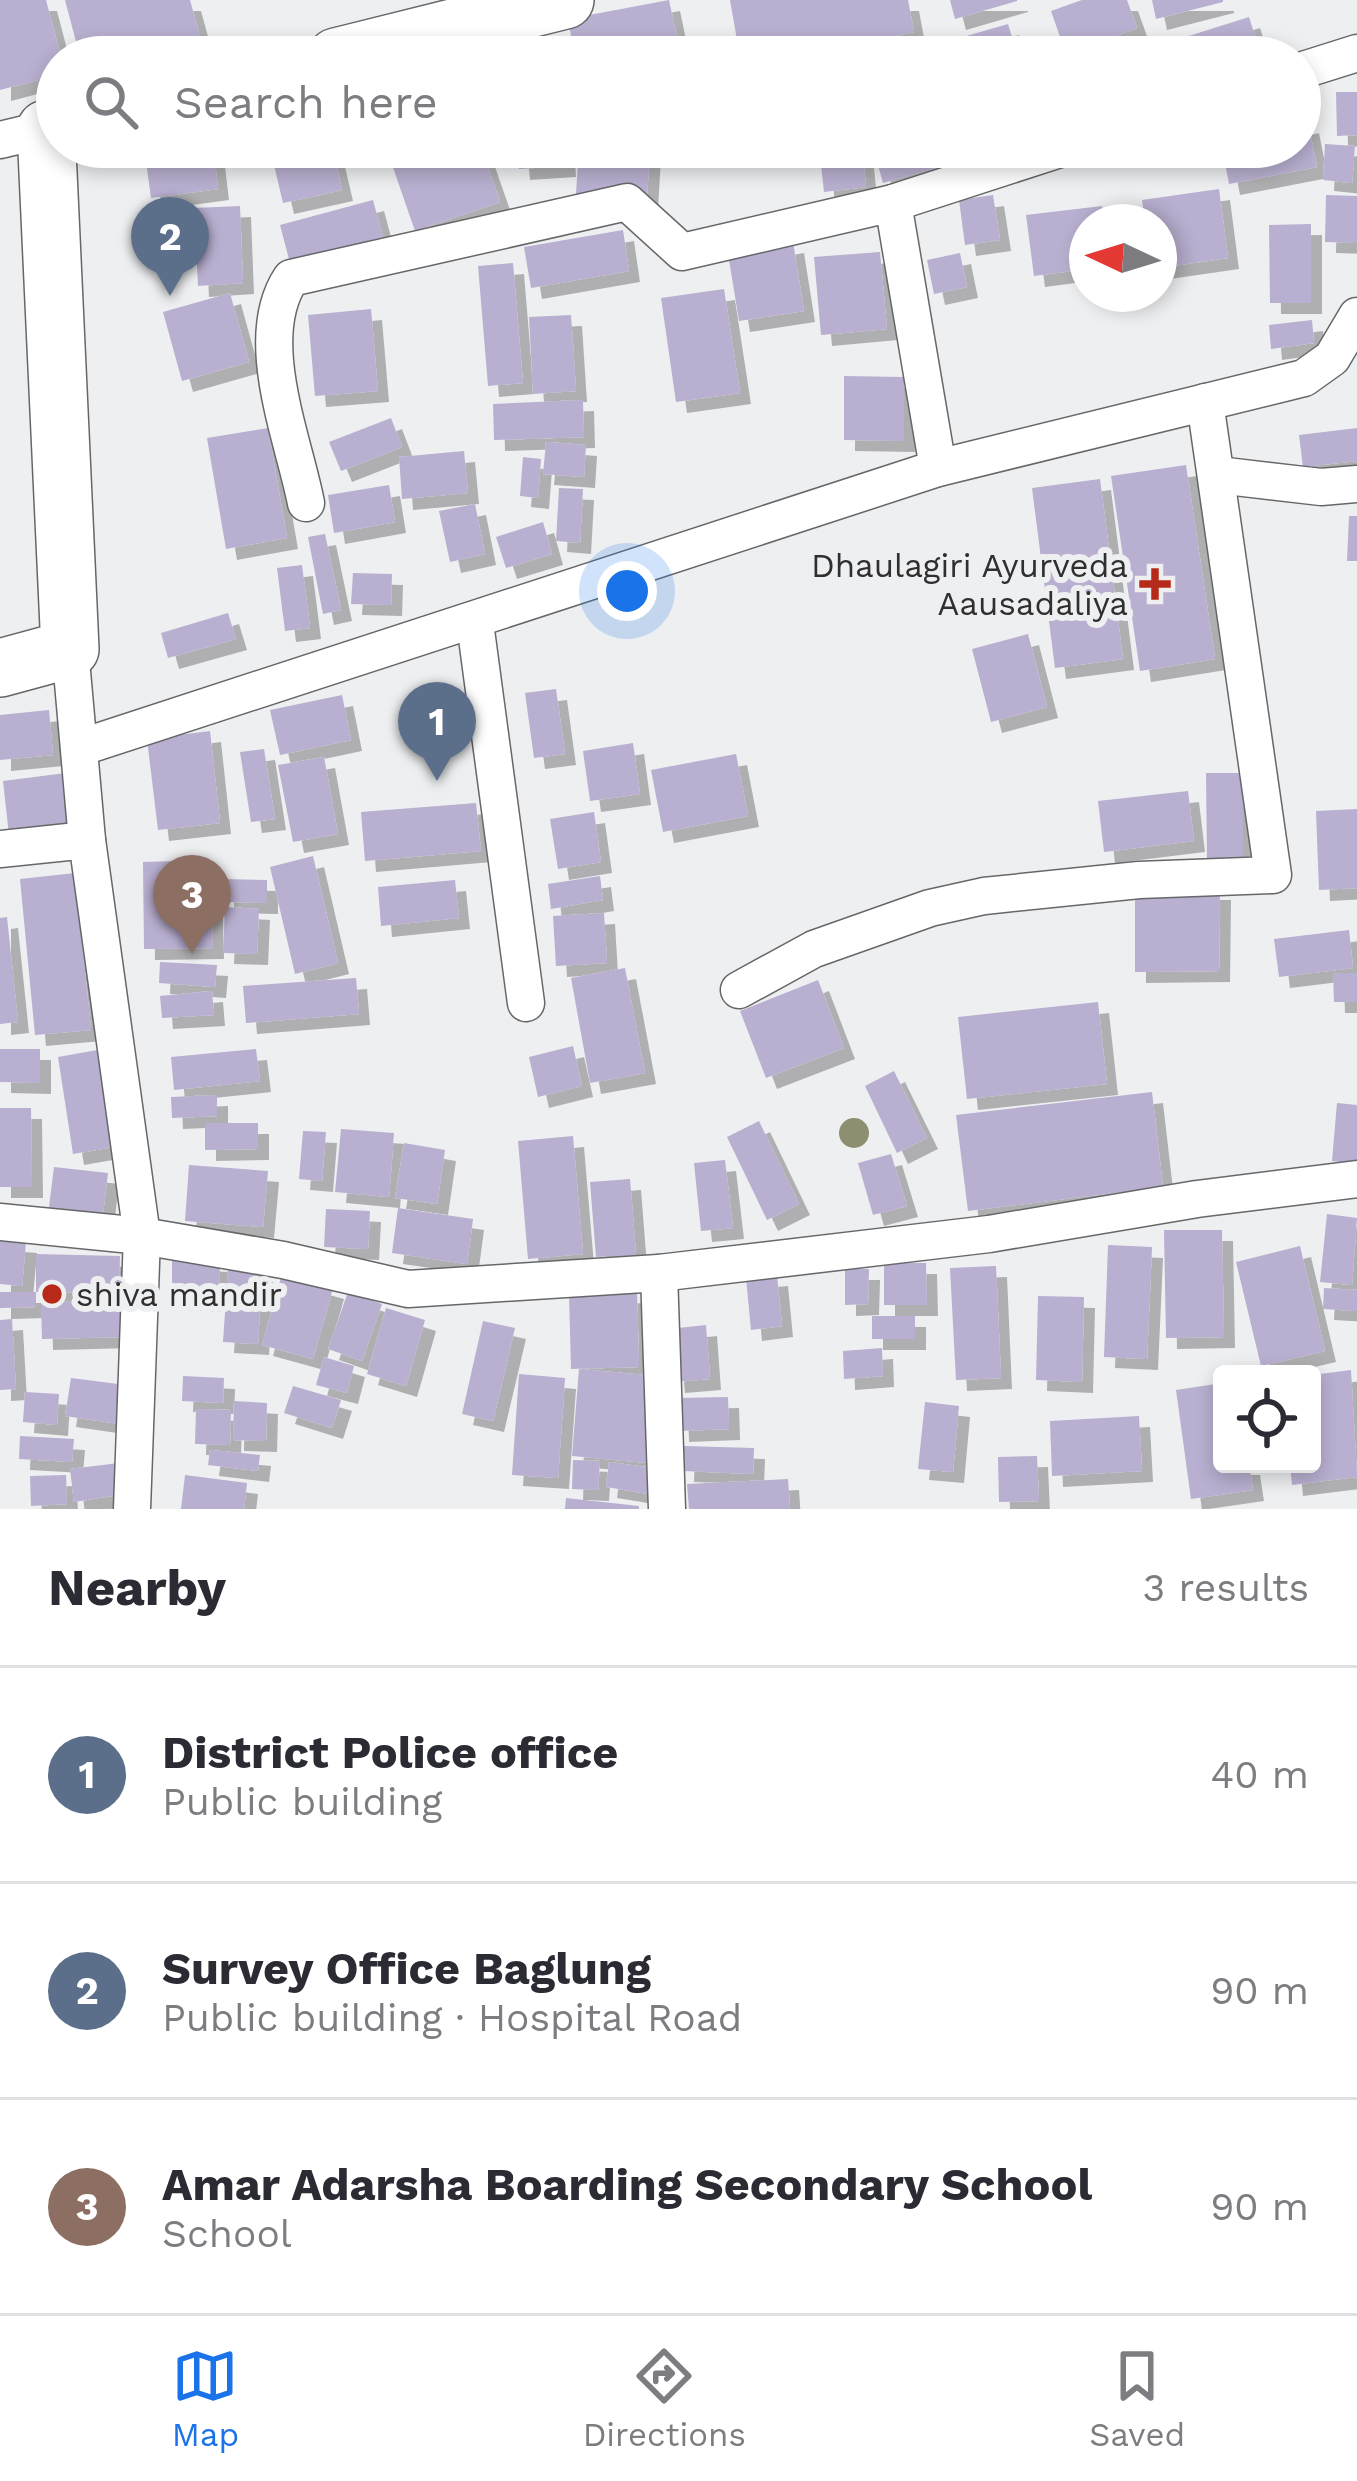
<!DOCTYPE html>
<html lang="en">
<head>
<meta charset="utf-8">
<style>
  body { margin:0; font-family:"Work Sans",sans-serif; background:#f2f2f3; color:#2b2b33 }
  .controls { position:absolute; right:36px; bottom:36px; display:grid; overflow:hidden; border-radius:12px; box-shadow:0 6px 18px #0003 }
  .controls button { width:108px; height:108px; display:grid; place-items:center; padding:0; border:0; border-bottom:3px solid #e1e1e2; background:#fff; color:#2b2b33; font:60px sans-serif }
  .compass { position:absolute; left:1069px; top:204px; width:108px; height:108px; border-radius:50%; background:#fff; box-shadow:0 6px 18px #0003; rotate:274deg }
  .you { position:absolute; left:627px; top:591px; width:42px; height:42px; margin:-30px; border:9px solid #fff; border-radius:50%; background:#1a73e8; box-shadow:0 0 0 18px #1a73e833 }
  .badge { display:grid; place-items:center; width:78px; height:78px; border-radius:50%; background:#1a73e8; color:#fff; font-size:39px; font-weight:700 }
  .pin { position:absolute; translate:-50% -99px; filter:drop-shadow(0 3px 6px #0008) }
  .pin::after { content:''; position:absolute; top:63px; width:42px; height:36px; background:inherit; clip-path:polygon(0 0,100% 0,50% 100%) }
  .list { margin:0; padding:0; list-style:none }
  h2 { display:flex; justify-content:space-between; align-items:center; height:156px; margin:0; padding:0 48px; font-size:51px }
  h2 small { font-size:39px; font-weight:400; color:#7c7c81 }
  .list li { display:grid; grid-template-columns:78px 1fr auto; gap:36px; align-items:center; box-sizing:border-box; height:216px; padding:0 48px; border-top:3px solid #e1e1e2 }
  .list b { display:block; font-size:45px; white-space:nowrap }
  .list p { margin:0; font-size:39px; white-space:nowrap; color:#7c7c81 }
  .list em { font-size:39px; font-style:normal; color:#7c7c81 }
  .icon { flex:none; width:66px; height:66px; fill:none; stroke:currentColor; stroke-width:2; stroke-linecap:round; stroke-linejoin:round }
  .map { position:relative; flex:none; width:1357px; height:1509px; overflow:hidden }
  .search { position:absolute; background:#fff; box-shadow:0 6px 18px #0003; left:36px; right:36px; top:36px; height:132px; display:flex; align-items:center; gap:30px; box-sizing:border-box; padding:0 42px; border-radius:66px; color:#7c7c81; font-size:45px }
  .sheet { height:804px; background:#fff }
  nav { display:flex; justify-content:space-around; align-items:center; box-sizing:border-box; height:168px; border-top:3px solid #e1e1e2; background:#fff; font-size:33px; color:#7c7c81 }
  nav a { display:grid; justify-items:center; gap:6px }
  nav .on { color:#1a73e8 }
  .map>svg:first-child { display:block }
  .building { fill:#b9afd0; filter:url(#shadow) }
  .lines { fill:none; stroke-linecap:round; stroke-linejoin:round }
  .street-casing { stroke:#666769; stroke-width:39 }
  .primary-casing { stroke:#666769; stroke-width:60 }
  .street { stroke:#fff; stroke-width:36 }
  .primary { stroke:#fff; stroke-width:57 }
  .tree { fill:#8d9070 }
  .poi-dot { fill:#b72a1a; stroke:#eeeff1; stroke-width:4.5 }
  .labels { text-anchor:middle; stroke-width:12; stroke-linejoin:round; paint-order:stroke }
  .poi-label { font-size:33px; fill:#2f2f30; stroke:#eeeff1; text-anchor:end }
</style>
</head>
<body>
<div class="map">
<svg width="1357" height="1509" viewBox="0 0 1357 1509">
  <defs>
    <filter id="shadow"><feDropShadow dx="11" dy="11" stdDeviation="0" flood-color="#0004"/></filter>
  </defs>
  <rect width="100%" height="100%" fill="#eeeff1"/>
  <!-- building -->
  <g class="building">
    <polygon points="0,0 46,0 61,57 57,75 0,90"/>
    <polygon points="65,0 190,0 204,51 183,57 80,57"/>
    <polygon points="669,0 681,57 575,57 568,19"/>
    <polygon points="730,0 908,0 914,32 787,57 740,57"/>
    <polygon points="950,0 1017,0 1017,1 955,19"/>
    <polygon points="1082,0 1127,0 1137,28 1066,54 1051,11"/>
    <polygon points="1152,0 1223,0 1223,2 1156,19"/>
    <polygon points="1249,17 1262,57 1182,57 1176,40"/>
    <polygon points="1008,24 1018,57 897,57 897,56"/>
    <polygon points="1336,92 1357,92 1357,135 1337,136"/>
    <polygon points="1308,122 1317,167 1229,184 1222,147 1300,147 1300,124"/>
    <polygon points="1325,144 1355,146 1352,183 1323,180"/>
    <polygon points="144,147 213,147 218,189 151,198"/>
    <polygon points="332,147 342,190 283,203 273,161"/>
    <polygon points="415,147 481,147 500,202 415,231 389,156"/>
    <polygon points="517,147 564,147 565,166 519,169"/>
    <polygon points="579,147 650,147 647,198 576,194"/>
    <polygon points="819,147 862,147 866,187 824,192"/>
    <polygon points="873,147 1004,147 1004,148 883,183"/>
    <polygon points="1219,189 1228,258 1159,268 1159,222 1145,222 1142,200"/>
    <polygon points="993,195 1000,240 965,245 959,200"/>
    <polygon points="1326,195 1357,196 1357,243 1325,242"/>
    <polygon points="373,200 383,237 290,263 280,225"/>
    <polygon points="240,206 243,283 198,286 194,208"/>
    <polygon points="1102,206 1104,222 1087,222 1087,269 1034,276 1026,215"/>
    <polygon points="1311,224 1311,303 1270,303 1269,225"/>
    <polygon points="623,230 629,271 531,288 524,247"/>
    <polygon points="793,242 804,311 739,321 728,254"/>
    <polygon points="880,252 887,329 821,335 814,257"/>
    <polygon points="960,253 967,287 934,294 927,260"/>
    <polygon points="513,263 523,383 488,386 478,266"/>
    <polygon points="724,289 740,393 676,402 661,298"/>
    <polygon points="230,293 249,362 182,381 163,312"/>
    <polygon points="371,309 378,391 315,396 308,315"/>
    <polygon points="571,315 576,391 533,394 529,317"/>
    <polygon points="1312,320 1314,343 1271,349 1269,325"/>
    <polygon points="844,376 904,377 904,441 844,440"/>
    <polygon points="583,400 584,437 494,440 493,404"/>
    <polygon points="391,418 402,447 341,471 329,442"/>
    <polygon points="268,428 287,538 226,549 207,438"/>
    <polygon points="1357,428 1357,461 1303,467 1299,435"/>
    <polygon points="546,442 586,445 584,477 543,474"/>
    <polygon points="464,451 468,493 402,499 399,457"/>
    <polygon points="523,457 541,459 538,498 520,496"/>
    <polygon points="1186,465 1215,659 1140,671 1111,476"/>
    <polygon points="1100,479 1123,659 1055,668 1032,488"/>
    <polygon points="389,485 395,522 334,533 328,495"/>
    <polygon points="559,488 583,489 580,543 556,541"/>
    <polygon points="475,504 485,554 450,562 439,511"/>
    <polygon points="1349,516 1357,516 1357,561 1347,561"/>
    <polygon points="543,522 552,554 506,568 496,537"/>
    <polygon points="325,534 341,610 323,614 308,537"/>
    <polygon points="302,565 310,628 285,631 277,568"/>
    <polygon points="353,573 392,574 391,605 351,604"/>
    <polygon points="228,613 236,639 168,658 161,633"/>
    <polygon points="1028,634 1047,707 991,722 972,649"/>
    <polygon points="556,689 565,754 534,758 525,693"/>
    <polygon points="342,695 351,740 280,755 270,710"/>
    <polygon points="49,710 53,755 0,760 0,715"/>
    <polygon points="210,731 220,823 158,830 147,739"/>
    <polygon points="633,743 640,794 590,801 583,751"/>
    <polygon points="264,749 275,819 251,822 240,752"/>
    <polygon points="736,754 748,816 663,832 651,770"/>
    <polygon points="324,757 338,834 293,842 278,765"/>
    <polygon points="66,773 73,827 9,835 3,781"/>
    <polygon points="1206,773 1243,773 1243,858 1207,858"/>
    <polygon points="1188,791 1194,841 1104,852 1098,801"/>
    <polygon points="476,803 481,851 365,861 361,812"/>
    <polygon points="1357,809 1357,888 1319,890 1316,811"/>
    <polygon points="594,812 601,862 558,869 550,819"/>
    <polygon points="313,856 338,963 295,974 270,867"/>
    <polygon points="211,860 213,948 144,949 143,862"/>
    <polygon points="75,873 91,1030 35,1035 20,879"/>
    <polygon points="600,876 603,900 551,909 548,884"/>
    <polygon points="223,879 267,880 267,903 223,902"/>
    <polygon points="455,880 459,918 381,926 378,887"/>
    <polygon points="1135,889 1220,889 1219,971 1135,972"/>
    <polygon points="225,907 259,909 257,954 223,953"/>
    <polygon points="604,913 607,963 556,966 553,916"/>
    <polygon points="7,917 18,1022 0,1024 0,918"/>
    <polygon points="1349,930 1353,968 1279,977 1274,939"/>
    <polygon points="160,962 217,965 215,987 159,983"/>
    <polygon points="625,968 645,1073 590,1083 571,978"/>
    <polygon points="1333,973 1357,973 1357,1002 1334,1002"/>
    <polygon points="356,978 359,1014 246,1023 243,986"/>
    <polygon points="818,980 844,1048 766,1078 740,1011"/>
    <polygon points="212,991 214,1015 162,1018 160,996"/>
    <polygon points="1098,1002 1107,1084 967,1099 958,1017"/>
    <polygon points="573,1046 582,1086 538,1097 529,1057"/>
    <polygon points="0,1049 40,1049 40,1083 0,1082"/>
    <polygon points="103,1049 119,1146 73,1154 58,1057"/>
    <polygon points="256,1049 260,1081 174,1090 171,1057"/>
    <polygon points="894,1071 927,1138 897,1153 865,1086"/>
    <polygon points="1152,1092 1163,1187 968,1211 956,1115"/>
    <polygon points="217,1095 217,1116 172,1118 171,1097"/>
    <polygon points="1337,1103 1357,1105 1357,1164 1332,1161"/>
    <polygon points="0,1108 31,1108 32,1187 0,1187"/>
    <polygon points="759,1121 799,1204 767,1220 727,1137"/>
    <polygon points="205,1123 258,1123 258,1149 205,1150"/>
    <polygon points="341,1129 394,1133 389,1197 335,1192"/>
    <polygon points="303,1131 326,1132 322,1181 299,1179"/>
    <polygon points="573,1136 583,1254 528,1259 518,1141"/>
    <polygon points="404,1143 445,1150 437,1204 395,1198"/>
    <polygon points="891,1154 907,1206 873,1215 858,1163"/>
    <polygon points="725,1160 733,1228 701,1231 694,1163"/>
    <polygon points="189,1165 268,1171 263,1227 185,1221"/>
    <polygon points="54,1167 108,1173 102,1222 48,1215"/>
    <polygon points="630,1179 636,1255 596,1257 590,1182"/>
    <polygon points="398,1208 473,1219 467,1264 392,1253"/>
    <polygon points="326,1209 370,1211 368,1249 324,1247"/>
    <polygon points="1327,1214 1357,1218 1352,1285 1320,1282"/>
    <polygon points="1164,1230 1222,1230 1224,1337 1166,1338"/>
    <polygon points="0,1240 26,1242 22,1286 0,1284"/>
    <polygon points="1108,1245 1152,1247 1147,1359 1104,1357"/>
    <polygon points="1300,1246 1325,1351 1261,1366 1236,1262"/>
    <polygon points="36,1254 120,1256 119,1293 36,1292"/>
    <polygon points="172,1259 220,1261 219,1301 172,1299"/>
    <polygon points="884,1263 926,1263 927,1305 884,1305"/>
    <polygon points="996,1266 1001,1378 956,1380 950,1268"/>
    <polygon points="228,1269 262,1271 258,1344 223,1342"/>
    <polygon points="845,1269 869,1269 868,1304 845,1305"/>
    <polygon points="282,1274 333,1288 313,1359 262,1345"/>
    <polygon points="777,1275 782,1326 751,1330 746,1278"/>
    <polygon points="1324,1288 1357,1290 1357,1311 1323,1309"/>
    <polygon points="0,1292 36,1292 36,1307 0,1308"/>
    <polygon points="348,1292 382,1304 362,1361 328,1349"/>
    <polygon points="637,1292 639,1367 571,1369 569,1294"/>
    <polygon points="1038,1296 1084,1297 1082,1382 1036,1380"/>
    <polygon points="121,1300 122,1337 42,1339 41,1302"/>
    <polygon points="386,1308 425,1320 406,1386 367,1374"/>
    <rect x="872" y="1316" width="43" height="23"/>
    <polygon points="12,1319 16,1389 0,1390 0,1320"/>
    <polygon points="483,1321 515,1328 493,1421 462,1414"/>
    <polygon points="706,1325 710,1379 674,1382 669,1329"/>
    <polygon points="882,1348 883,1376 844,1379 843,1351"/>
    <polygon points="324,1357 354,1366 347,1393 316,1385"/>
    <polygon points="579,1369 656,1376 648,1463 572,1456"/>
    <polygon points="1351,1370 1357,1477 1292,1485 1290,1464 1312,1464 1312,1375"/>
    <polygon points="519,1374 565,1378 558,1478 512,1475"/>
    <polygon points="183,1376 224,1378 223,1403 182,1401"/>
    <polygon points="71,1378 126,1385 120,1424 65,1416"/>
    <polygon points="1222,1383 1222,1464 1249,1464 1253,1490 1191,1499 1176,1390"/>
    <polygon points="293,1386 341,1400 332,1428 284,1413"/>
    <polygon points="25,1392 59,1394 57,1425 23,1422"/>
    <polygon points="728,1397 729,1429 678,1431 677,1398"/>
    <polygon points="234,1401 267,1403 266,1441 233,1440"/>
    <polygon points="925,1402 959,1406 953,1472 918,1469"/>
    <polygon points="196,1409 231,1410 230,1445 195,1444"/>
    <polygon points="1139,1416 1142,1471 1052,1476 1050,1421"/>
    <polygon points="20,1436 74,1439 72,1462 19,1459"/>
    <polygon points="684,1446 754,1448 753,1474 683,1471"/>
    <polygon points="210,1450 260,1455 258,1471 208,1465"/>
    <polygon points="1037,1456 1039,1501 999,1502 998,1457"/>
    <polygon points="573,1460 600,1461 598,1490 572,1489"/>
    <polygon points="609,1462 653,1468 649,1494 606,1487"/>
    <polygon points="119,1463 124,1494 74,1502 70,1469"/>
    <polygon points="66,1475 67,1504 31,1506 30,1476"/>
    <polygon points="185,1475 247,1483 244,1509 181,1509"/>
    <polygon points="788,1479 790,1509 689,1509 687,1484"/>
    <polygon points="566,1498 639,1506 639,1509 565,1509"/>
  </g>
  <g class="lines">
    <!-- street casing -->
    <g class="street-casing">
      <g id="street">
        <polyline points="1300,71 1357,53"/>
        <polyline points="0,140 46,129"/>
        <polyline points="893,203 938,468"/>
        <polyline points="1218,475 1321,487 1357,484"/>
        <path d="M306,503C293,437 251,338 291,278L627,202L682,252L893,203L1066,147"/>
        <polyline points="475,623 526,1003"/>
        <polyline points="70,649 87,840 142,1236 132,1509"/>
        <polyline points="79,748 938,468 1304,378 1332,358 1357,316"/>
        <polyline points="0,849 87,840"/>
        <polyline points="739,990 814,949 930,908 984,896 1139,880 1273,875 1205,402"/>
        <polyline points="0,1222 142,1236 283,1260 408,1289 659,1273 989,1234 1197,1199 1357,1179"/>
        <polyline points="659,1273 667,1509"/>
      </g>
    </g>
    <!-- primary casing -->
    <g class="primary-casing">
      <g id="primary">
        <polyline points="336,57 565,0"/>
        <polyline points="0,668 70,649 46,129 57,127"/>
      </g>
    </g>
    <!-- street -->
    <use href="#street" class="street"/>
    <!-- primary -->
    <use href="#primary" class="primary"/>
  </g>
  <!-- trees -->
  <circle class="tree" cx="854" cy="1133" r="15"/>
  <!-- markers -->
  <g class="poi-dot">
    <path d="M1149 566h12v12h12v12h-12v12h-12v-12h-12v-12h12z"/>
    <circle cx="52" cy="1294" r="12"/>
  </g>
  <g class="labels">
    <!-- poi labels -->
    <g class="poi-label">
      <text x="1128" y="577">Dhaulagiri Ayurveda<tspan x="1128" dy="38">Aausadaliya</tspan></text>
      <text x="76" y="1306" text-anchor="start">shiva mandir</text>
    </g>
  </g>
</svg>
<div class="controls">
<button><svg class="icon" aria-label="locate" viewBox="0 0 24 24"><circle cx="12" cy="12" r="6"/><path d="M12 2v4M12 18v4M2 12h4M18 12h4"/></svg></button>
</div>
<svg class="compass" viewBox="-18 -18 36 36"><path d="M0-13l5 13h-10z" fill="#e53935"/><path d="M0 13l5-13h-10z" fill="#7c7c81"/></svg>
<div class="you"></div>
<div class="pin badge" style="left:437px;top:781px;background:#5c6f8a">1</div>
<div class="pin badge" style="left:170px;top:296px;background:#5c6f8a">2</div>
<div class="pin badge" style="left:192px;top:954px;background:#8d6e63">3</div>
<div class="search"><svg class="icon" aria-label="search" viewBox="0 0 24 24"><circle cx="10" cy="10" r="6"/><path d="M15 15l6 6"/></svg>Search here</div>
</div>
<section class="sheet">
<h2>Nearby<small>3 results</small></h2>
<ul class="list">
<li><span class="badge" style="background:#5c6f8a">1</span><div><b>District Police office</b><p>Public building</p></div><em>40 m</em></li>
<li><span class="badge" style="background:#5c6f8a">2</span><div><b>Survey Office Baglung</b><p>Public building · Hospital Road</p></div><em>90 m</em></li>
<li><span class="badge" style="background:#8d6e63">3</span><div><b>Amar Adarsha Boarding Secondary School</b><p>School</p></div><em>90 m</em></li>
</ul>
</section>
<nav>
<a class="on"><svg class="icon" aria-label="map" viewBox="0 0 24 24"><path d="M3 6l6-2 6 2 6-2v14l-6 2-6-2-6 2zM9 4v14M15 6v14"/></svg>Map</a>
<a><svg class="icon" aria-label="directions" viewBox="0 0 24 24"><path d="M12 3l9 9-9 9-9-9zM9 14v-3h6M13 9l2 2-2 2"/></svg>Directions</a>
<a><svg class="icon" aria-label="saved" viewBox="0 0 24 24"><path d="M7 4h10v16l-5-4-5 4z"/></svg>Saved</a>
</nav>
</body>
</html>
